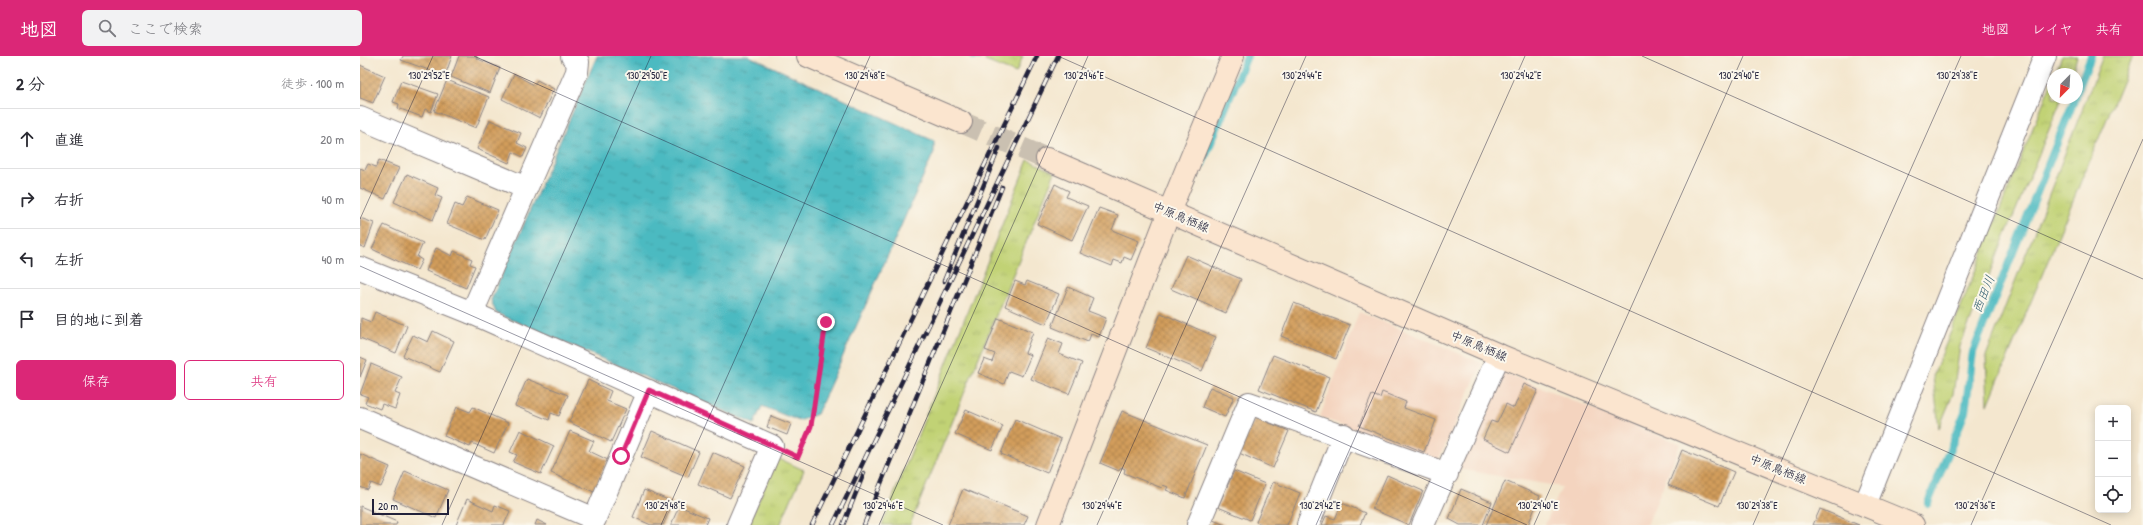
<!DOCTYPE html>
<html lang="ja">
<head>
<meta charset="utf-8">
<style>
  body { margin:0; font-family:"Patrick Hand","Klee One",sans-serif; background:#f2f2f3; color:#2b2b33 }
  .controls { position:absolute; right:12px; bottom:12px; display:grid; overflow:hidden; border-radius:6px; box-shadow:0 2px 10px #0003 }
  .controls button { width:36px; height:36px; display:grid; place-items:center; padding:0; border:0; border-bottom:1px solid #e1e1e2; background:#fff; color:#2b2b33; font:20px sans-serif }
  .compass { position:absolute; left:1687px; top:12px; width:36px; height:36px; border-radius:50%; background:#fff; box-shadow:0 2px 10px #0003; rotate:204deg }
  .scale { position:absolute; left:12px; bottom:10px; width:77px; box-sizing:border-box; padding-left:4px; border:2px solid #22223b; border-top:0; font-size:11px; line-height:14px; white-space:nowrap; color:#22223b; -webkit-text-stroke:3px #fbf7ec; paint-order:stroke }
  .stop { position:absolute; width:12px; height:12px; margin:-9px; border:3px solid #db2777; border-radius:50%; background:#fff }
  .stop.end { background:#db2777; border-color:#fff; box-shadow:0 1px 4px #0008 }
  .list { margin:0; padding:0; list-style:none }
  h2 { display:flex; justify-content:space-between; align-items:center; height:52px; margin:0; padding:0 16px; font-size:17px }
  h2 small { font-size:13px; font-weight:400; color:#7c7c81 }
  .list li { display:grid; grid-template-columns:26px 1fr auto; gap:12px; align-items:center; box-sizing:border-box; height:60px; padding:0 16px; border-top:1px solid #e1e1e2 }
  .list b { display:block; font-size:15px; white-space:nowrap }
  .list em { font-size:13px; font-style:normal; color:#7c7c81 }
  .actions { display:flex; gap:8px; padding:12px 16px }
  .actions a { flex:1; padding:9px 0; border:1px solid #db2777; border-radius:6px; text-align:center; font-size:14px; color:#db2777 }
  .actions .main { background:#db2777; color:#fff }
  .icon { flex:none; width:22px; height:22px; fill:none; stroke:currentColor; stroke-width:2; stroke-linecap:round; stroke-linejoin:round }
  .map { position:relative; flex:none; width:1783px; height:469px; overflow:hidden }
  header { display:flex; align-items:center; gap:24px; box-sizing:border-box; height:56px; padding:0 20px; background:#db2777; color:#fff }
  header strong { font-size:19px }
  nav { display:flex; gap:22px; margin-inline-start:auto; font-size:14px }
  .search { width:280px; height:36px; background:#f2f2f3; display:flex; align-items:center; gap:10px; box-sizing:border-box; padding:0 14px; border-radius:6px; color:#7c7c81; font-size:15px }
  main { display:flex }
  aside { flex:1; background:#fff }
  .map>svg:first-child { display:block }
  .built { fill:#f4d4bf }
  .grass { fill:url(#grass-tufts); stroke:#727a58 }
  .water { fill:url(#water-ripples); stroke:#366e7e }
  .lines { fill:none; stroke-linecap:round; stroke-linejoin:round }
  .stream { stroke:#4bbac1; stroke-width:8 }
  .building { fill:url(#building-cross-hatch) }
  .secondary-tunnel { stroke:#cac0b1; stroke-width:22; stroke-dasharray:22 11; stroke-linecap:butt }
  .street-casing { stroke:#8b8485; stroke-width:24 }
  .secondary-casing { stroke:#8b8485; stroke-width:24 }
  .path { stroke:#8b8485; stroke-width:2.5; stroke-dasharray:3 3; stroke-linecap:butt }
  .street { stroke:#fff; stroke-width:22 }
  .secondary { stroke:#fbe5cf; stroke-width:22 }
  .rail-casing { stroke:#22223b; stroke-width:4.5 }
  .rail { stroke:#fbf7ec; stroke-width:3; stroke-dasharray:9; stroke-linecap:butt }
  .route { stroke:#db2777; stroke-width:5 }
  .ticks { fill:none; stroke:#22223b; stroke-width:1; stroke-opacity:0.45 }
  .labels { text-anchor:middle; stroke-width:4; stroke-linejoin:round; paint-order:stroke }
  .street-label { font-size:12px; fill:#22223b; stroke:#fbf7ec }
  .water-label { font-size:13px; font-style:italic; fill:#325f71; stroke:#fbf7ec }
  .ticks-label { font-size:10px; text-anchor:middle; fill:#22223b; stroke:#fbf7ec; stroke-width:4; stroke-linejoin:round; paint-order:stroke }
</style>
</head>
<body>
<header>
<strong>地図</strong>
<div class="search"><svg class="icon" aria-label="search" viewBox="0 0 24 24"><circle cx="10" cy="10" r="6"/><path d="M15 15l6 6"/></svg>ここで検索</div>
<nav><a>地図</a><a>レイヤ</a><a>共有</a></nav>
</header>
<main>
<aside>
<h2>2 分<small>徒歩 · 100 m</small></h2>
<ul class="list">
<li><svg class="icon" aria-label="ahead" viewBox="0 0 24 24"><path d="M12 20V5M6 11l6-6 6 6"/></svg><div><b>直進</b></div><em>20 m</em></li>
<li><svg class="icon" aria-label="right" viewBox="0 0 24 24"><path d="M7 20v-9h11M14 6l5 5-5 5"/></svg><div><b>右折</b></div><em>40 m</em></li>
<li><svg class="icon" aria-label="left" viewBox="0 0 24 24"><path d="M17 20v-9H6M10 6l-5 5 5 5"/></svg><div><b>左折</b></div><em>40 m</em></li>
<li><svg class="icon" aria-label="arrive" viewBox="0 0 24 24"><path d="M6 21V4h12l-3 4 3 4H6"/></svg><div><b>目的地に到着</b></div></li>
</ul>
<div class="actions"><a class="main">保存</a><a>共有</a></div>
</aside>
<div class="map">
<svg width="1783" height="469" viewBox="0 0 1783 469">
  <defs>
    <pattern id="grass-tufts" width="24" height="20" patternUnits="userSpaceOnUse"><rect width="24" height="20" fill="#c1d275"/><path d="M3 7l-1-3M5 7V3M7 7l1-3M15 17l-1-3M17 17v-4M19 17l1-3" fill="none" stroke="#a6b466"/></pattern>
    <pattern id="water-ripples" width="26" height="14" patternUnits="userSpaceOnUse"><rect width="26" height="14" fill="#4bbac1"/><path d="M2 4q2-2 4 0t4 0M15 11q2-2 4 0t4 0" fill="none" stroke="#3e979e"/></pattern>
    <pattern id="building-cross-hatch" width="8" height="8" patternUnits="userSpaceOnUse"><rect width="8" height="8" fill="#d29d5c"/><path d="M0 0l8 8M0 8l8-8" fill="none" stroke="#aa804d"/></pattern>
  </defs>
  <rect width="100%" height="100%" fill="#fbf7ec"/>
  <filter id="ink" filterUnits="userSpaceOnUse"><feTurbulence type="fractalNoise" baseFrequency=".025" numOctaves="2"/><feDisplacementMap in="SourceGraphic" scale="8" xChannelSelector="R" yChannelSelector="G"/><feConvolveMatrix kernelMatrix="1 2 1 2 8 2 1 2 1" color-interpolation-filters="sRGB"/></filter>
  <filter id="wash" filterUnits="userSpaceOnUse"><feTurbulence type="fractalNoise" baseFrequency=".012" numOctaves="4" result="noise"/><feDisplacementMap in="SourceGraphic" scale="16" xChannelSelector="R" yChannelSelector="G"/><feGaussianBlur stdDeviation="0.9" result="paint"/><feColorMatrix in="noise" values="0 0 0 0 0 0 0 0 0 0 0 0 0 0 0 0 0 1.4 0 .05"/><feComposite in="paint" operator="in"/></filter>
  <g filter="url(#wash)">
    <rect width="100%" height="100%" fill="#f4e7cf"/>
    <!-- built -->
    <g class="built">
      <polygon points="999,256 1122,307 1078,405 960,361"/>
      <polygon points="1141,315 1320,388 1287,469 1185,469 1202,431 1099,413"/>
    </g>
    <!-- grass -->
    <g class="grass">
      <polygon points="627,0 663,0 656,17 625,5"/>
      <polygon points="1702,0 1717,0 1712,18 1695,18"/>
      <polygon points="1743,0 1773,0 1628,349 1626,300"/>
      <polygon points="1693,22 1693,42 1702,42 1600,290 1593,338 1579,372 1573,320"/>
      <polygon points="668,104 695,116 550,469 522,469"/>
      <polygon points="417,402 444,414 420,469 388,469"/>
    </g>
    <!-- water -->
    <polygon class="water" points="237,0 389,0 574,85 574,96 457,358 439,365 402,350 394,368 136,257 131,244"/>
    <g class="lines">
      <!-- stream -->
      <g class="stream">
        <polyline points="614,0 619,0"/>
        <polyline points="1717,36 1731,0"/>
        <polyline points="842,108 887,0"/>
        <polyline points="1568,447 1605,356 1613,296 1715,42"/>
      </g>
    </g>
    <g id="blocks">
      <!-- building -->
      <g class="building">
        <polygon points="43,0 92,0 85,20 41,4"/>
        <polygon points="99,0 117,0 116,2 140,12 130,37 91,21"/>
        <polygon points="0,9 25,20 13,47 0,42"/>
        <polygon points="154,18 174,29 177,24 194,33 180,62 142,43"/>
        <polygon points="87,24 129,41 116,72 74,55"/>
        <polygon points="41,25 78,38 71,56 65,53 62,61 38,52 39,48 33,46"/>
        <polygon points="130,64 161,77 157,87 167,92 163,101 153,96 149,107 117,93"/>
        <polygon points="19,104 39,112 25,143 0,132 0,112 5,114 8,108 16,111"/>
        <polygon points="47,118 78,132 75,139 82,142 73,164 34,146"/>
        <polygon points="695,128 709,135 706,141 728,150 712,184 677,168"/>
        <polygon points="107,141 138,154 125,184 87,168 95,148 102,151"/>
        <polygon points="739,152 758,159 752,174 779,185 771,204 764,201 762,207 754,204 752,210 720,197"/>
        <polygon points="0,162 14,167 5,192 0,190"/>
        <polygon points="24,169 63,187 57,201 62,204 57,214 12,193"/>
        <polygon points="76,192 92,200 94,195 112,203 110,208 115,210 106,232 66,215"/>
        <polygon points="826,199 881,223 866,257 811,233"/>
        <polygon points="655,225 665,229 667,225 699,238 686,268 645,250"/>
        <polygon points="708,231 733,242 728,255 746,262 739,281 731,278 728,286 692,271"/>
        <polygon points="934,247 990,269 976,303 921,280"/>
        <polygon points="15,256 47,270 36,297 0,282 1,262 11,266"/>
        <polygon points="801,257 856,281 842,315 786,292"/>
        <polygon points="638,262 673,276 665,297 671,299 662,320 649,315 644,328 618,317 624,303 632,306 635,298 625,294"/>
        <polygon points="73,275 94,285 80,316 43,300 53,279 68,286"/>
        <polygon points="688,282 703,288 699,298 722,307 709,338 671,323"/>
        <polygon points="913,299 969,321 956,356 899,333"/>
        <polygon points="0,301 7,304 0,321"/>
        <polygon points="11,308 42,321 35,337 40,339 35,353 22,348 20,353 5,347 8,341 0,338"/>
        <polygon points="167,323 208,339 199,360 191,357 189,364 155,350"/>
        <polygon points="228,324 251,335 247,345 266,353 251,386 209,366"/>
        <polygon points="1164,328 1178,334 1150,396 1123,383 1131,365 1137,367 1146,348 1154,352"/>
        <polygon points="850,331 874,341 865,361 842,351"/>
        <polygon points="1022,336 1046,346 1044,352 1076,364 1064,396 999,370 1012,339 1020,342"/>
        <polygon points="97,351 110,356 113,351 148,367 134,397 112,387 110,391 84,380"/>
        <polygon points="606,354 643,370 632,394 595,378"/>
        <polygon points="762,355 847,389 825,442 806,434 808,431 803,429 802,432 764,417 765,413 761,411 759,415 740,407"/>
        <polygon points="411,360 431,368 427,379 407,371"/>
        <polygon points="895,361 929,375 913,412 879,397"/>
        <polygon points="655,363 701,383 687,417 641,398"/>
        <polygon points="160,374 194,390 181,418 153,406 157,399 150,396"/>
        <polygon points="210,375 234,385 229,395 248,404 234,436 191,417"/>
        <polygon points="292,375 339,396 328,421 281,401"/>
        <polygon points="1322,394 1374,416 1359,450 1308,429"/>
        <polygon points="352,396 385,410 370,442 338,428"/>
        <polygon points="0,398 30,411 21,431 11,427 8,434 0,431"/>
        <polygon points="45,415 88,434 76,462 33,443"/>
        <polygon points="874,415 905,428 890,464 858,451"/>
        <polygon points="1027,419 1063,435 1049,469 1012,453"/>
        <polygon points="1145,425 1180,440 1168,469 1126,469"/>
        <polygon points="913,426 940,437 927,469 903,469 896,466"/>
        <polygon points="603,433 668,460 664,469 588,469"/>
        <polygon points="1101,433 1132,446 1123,469 1100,469 1089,463"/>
        <polygon points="284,434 313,446 303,469 291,469 273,461"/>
        <polygon points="107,443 133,455 135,449 150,455 144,469 96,469"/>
        <polygon points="982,447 1005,457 1000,469 962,469 966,460 975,463"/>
        <polygon points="0,450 37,466 36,469 0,469"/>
        <polygon points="319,450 348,462 345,469 311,469"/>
        <polygon points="1460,453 1499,469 1453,469"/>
        <polygon points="177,464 187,469 175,469"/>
        <polygon points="853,464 865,469 850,469"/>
      </g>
    </g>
  </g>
  <g filter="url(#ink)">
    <use href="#blocks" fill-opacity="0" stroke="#8b8485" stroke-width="1"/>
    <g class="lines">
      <!-- secondary-tunnel -->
      <polyline class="secondary-tunnel" points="601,66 687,103"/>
      <!-- street casing -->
      <g class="street-casing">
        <g id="street">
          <polyline points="0,62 166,132"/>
          <polyline points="0,212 112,257 412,390 378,469"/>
          <polyline points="112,257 217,16 218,6 212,0"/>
          <polyline points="0,362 235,463"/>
          <polyline points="1505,449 1685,0"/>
          <polyline points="232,469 289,335"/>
          <polyline points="838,469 889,347 1087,418"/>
          <polyline points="948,469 984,379"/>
          <polyline points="1063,469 1139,299"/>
        </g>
      </g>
      <!-- secondary casing -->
      <g class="secondary-casing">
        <g id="secondary">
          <polyline points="448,0 601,66"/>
          <polyline points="687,103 1139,299 1553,469"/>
          <polyline points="688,469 809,156 873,0"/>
        </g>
      </g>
      <!-- path -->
      <polyline class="path" points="435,400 438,401 451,370 465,266"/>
      <!-- street -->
      <use href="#street" class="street"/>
      <!-- secondary -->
      <use href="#secondary" class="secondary"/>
      <!-- rail casing -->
      <g class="rail-casing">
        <g id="rail">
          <polyline points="584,225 639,92"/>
          <polyline points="452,469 677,0"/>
          <polyline points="473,469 698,0"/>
          <polyline points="483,469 504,417"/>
          <polyline points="504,469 642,131"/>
        </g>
      </g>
      <!-- rail -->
      <use href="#rail" class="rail"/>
    </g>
  </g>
  <g class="lines" filter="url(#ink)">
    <!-- route -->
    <polyline class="route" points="261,400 289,334 438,401 451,370 466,266"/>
  </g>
  <!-- ticks -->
  <path class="ticks" d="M114,0L1167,469M698,0L1751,469M1282,0L1783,223M0,163L73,0M0,210L583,469M82,469L291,0M301,469L510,0M519,469L728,0M737,469L946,0M956,469L1165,0M1174,469L1383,0M1393,469L1601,0M1611,469L1783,83"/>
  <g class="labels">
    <!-- street labels -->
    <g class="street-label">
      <text transform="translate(821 161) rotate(23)" y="4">中原鳥栖線</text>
      <text transform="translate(1119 290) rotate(23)" y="4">中原鳥栖線</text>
      <text transform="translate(1418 413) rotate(22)" y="4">中原鳥栖線</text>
    </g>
    <!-- water labels -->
    <g class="water-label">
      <text transform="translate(1623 238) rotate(-68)" y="5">西田川</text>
    </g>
  </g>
  <g class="ticks-label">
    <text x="69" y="23">130°29'52"E</text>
    <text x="942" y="23">130°29'44"E</text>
    <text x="1597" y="23">130°29'38"E</text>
    <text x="287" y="23">130°29'50"E</text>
    <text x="505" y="23">130°29'48"E</text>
    <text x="724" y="23">130°29'46"E</text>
    <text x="1161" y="23">130°29'42"E</text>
    <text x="1379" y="23">130°29'40"E</text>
    <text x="305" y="453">130°29'48"E</text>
    <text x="523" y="453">130°29'46"E</text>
    <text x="742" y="453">130°29'44"E</text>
    <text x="960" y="453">130°29'42"E</text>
    <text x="1178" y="453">130°29'40"E</text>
    <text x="1397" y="453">130°29'38"E</text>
    <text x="1615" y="453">130°29'36"E</text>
  </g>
</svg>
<div class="controls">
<button>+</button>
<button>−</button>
<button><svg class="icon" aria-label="locate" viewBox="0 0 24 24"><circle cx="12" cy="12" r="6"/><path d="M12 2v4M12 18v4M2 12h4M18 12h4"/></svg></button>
</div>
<svg class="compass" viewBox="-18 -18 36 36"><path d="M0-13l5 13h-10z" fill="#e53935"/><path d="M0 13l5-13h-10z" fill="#7c7c81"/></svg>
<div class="scale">20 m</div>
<div class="stop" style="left:261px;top:400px"></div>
<div class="stop end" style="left:466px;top:266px"></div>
</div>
</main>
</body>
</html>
